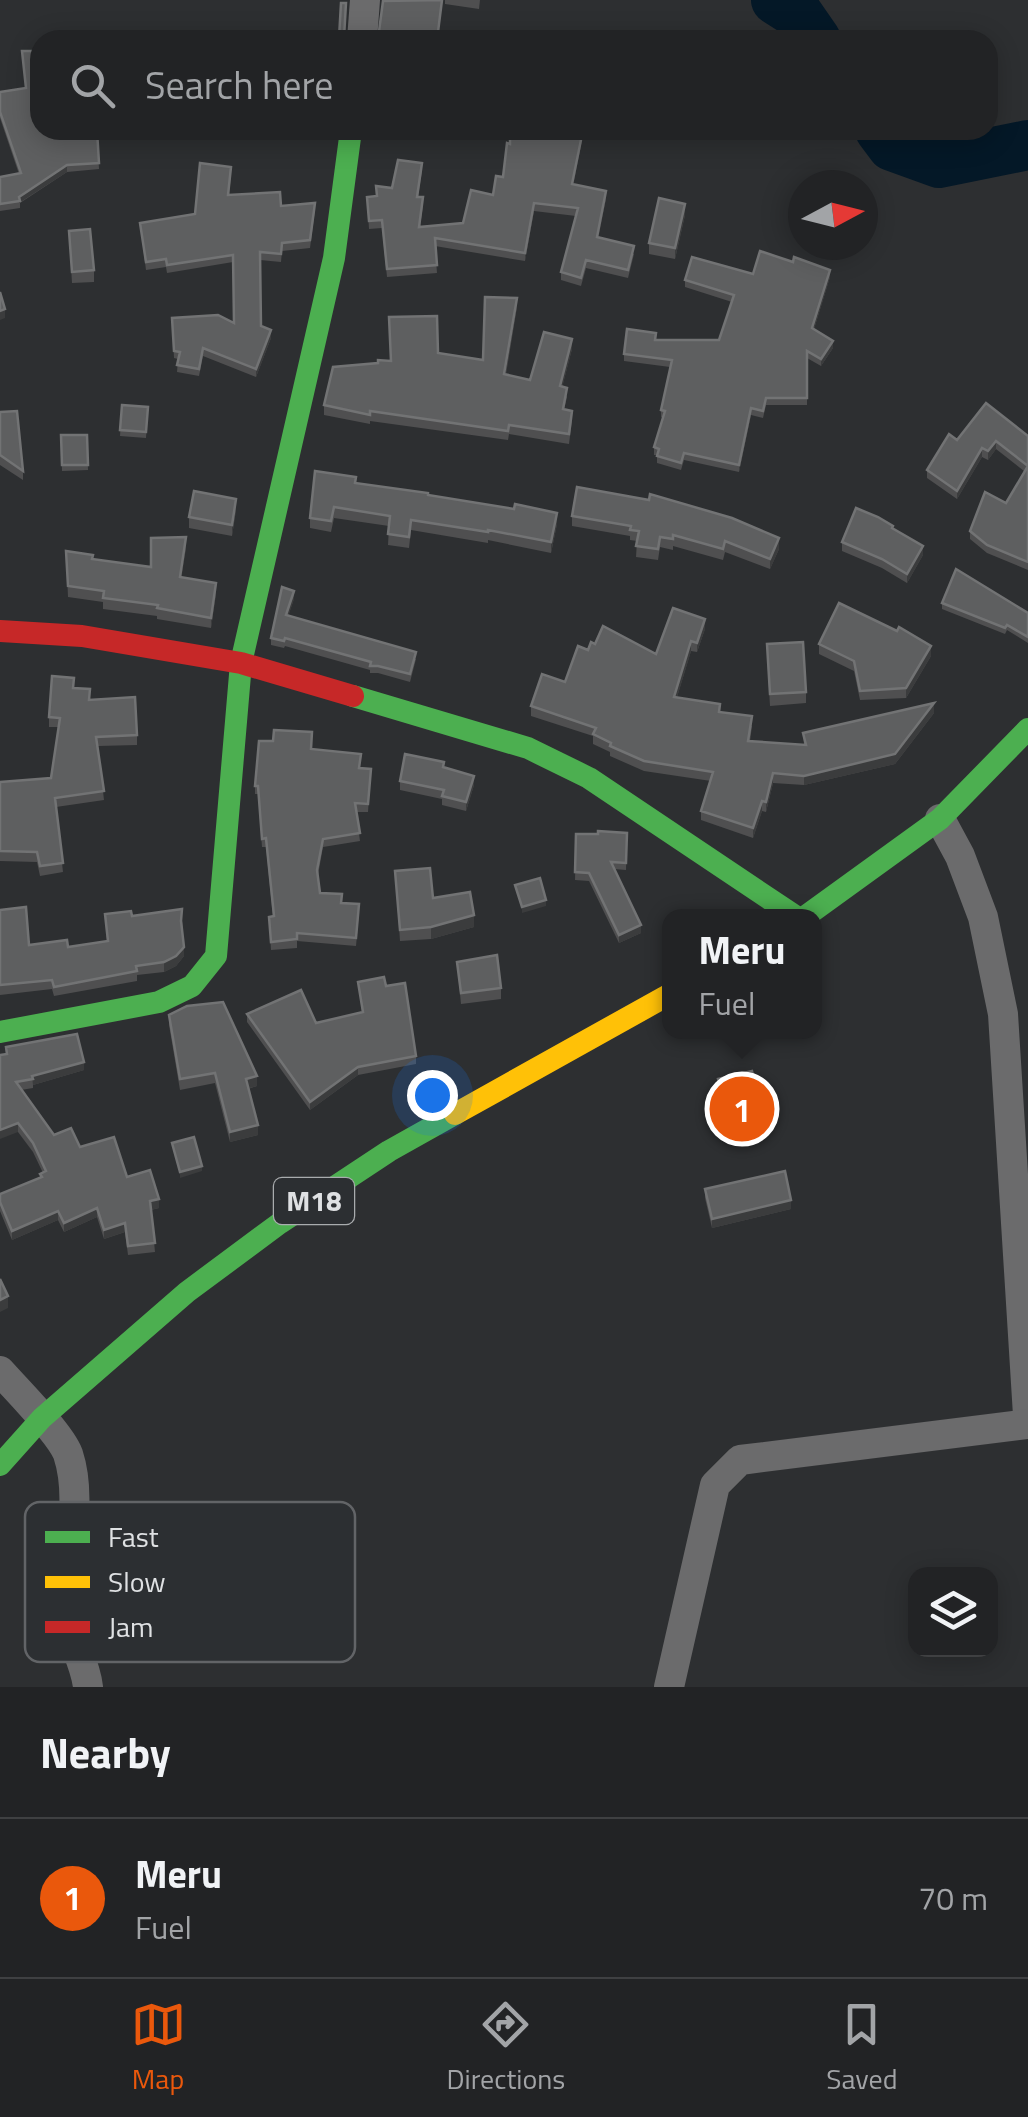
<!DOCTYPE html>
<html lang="en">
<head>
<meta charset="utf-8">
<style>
  body { margin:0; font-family:"Titillium Web",sans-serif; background:#2e2f32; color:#f1f3f6 }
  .controls { position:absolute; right:30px; bottom:30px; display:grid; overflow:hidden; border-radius:20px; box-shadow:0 5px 25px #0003 }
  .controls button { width:90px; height:90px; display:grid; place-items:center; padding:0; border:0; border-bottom:2px solid #3f4042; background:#222325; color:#f1f3f6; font:50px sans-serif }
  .compass { position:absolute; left:788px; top:170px; width:90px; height:90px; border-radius:50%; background:#222325; box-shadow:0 5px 25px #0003; rotate:83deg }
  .you { position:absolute; left:432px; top:1095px; width:35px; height:35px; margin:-25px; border:8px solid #fff; border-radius:50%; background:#1a73e8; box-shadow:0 0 0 15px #1a73e833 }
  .badge { display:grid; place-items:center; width:65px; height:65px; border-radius:50%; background:#ea580c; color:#fff; font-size:32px; font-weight:700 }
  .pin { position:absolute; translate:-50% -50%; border:5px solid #fff; box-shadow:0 2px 10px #0006 }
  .popup { position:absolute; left:662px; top:909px; width:160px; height:130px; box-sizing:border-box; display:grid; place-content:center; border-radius:20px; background:#222325; filter:drop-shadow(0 2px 8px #0005); font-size:32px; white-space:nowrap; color:#a2a4a7 }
  .popup b { font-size:38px; color:#f1f3f6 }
  .popup::after { content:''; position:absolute; left:50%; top:100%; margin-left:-20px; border:20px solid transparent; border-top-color:#222325 }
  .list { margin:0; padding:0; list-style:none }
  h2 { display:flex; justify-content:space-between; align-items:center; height:130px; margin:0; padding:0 40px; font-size:42px }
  h2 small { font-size:32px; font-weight:400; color:#a2a4a7 }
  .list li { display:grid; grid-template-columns:65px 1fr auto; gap:30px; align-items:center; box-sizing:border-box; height:160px; padding:0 40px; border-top:2px solid #3f4042 }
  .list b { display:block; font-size:38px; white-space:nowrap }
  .list p { margin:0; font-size:32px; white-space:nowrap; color:#a2a4a7 }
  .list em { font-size:32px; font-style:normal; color:#a2a4a7 }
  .icon { flex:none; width:55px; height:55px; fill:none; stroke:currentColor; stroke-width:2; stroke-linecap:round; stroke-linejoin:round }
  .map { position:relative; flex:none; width:1028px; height:1687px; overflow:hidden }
  .search { position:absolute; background:#222325; box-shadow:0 5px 25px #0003; left:30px; right:30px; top:30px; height:110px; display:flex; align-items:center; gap:25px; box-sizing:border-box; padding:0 35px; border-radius:30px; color:#a2a4a7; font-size:38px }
  .sheet { height:290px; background:#222325 }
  nav { display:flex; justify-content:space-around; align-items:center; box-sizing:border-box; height:140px; border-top:2px solid #3f4042; background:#222325; font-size:28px; color:#a2a4a7 }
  nav a { display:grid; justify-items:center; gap:5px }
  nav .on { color:#ea580c }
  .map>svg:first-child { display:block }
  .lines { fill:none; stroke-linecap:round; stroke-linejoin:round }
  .river { stroke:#041827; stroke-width:50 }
  .street { stroke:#6b6b6c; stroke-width:30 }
  .fast { stroke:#4caf50; stroke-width:22 }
  .slow { stroke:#ffc107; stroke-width:22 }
  .jam { stroke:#c62828; stroke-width:22 }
  .wall { fill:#4f4f50 }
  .shaded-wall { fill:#3b3c3d }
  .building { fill:#5e5f60; stroke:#727374; stroke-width:2.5 }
  .labels { text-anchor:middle; stroke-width:8; stroke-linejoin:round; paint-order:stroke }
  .shield { fill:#2c2f32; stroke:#a9acae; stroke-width:2.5 }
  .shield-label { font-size:28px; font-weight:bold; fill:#dfe1e3 }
  .key { fill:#2c2f32; stroke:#626467; stroke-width:2.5 }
  .key-label { font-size:28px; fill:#dfe1e3 }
</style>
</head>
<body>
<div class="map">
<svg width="1028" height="1687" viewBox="0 0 1028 1687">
  <rect width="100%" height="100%" fill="#2d2f31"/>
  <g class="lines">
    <!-- river -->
    <g class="river">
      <polyline points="776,0 798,14 816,40"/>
      <polyline points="880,130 892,146 939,163 1028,145"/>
    </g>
    <!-- street -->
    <g class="street">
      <polyline points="362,40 365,0"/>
      <polyline points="940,819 960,856 983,917 1003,1014 1028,1415"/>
      <path d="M0,1371C16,1389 60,1433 68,1454C84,1503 65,1556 66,1606C66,1635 85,1658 88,1687"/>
      <polyline points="669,1687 715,1485 740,1460 1028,1424"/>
    </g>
    <!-- fast -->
    <g class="fast">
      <polyline points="353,696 528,748 589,778 795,916"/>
      <polyline points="806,916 940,819 1028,729"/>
      <polyline points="0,1032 159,1002 192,986 216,956 241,663 334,258 351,130"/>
      <polyline points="0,1465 42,1418 187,1292 280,1223 389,1151 455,1114"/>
    </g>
    <!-- slow -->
    <polyline class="slow" points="455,1114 670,994"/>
    <!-- jam -->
    <polyline class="jam" points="0,631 82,636 241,663 353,696"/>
  </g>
  <!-- wall -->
  <g class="wall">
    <polygon points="445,0 480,0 479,9 445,4"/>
    <polygon points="0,92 40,130 97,130 99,169 67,172 20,203 20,208 0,211 0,177 19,174 0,118"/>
    <polygon points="529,130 584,130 573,185 606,199 598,237 634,254 628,278 586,268 581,286 561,280 561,272 576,216 534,211 525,261 435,246 437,273 387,277 382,228 369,229 367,197 376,196 422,171 418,197 423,205 420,227 463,223 493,195 503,177 510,144 529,137"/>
    <polygon points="231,175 229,195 281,206 315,210 310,248 282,251 281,262 260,260 261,326 271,338 256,377 203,356 199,376 177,372 178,359 174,358 172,318 234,323 233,262 167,273 166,267 146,270 140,223 195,214"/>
    <polygon points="685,215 675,259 649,254 649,243"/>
    <polygon points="69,231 94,270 94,282 72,283"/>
    <polygon points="753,274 830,277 814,329 833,348 821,366 807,358 807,405 766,405 763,418 751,415 739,472 684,460 681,470 657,463 657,455 654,455 654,447 663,418 661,417 661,410 670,367 624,361 624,354 655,340 719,340 732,302 685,287 685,280"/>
    <polygon points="517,307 506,374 530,380 572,349 562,387 567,397 564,410 572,420 569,444 509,434 508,440 370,421 370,424 324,415 324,405 378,363 438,353 483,360"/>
    <polygon points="122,405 148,407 146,438 120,436"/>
    <polygon points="0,412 23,471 23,480 0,465"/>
    <polygon points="61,435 87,435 88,470 62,471"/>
    <polygon points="1028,436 1028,570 987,553 970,539 970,531 1006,503 1024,471 996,449 988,460 982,457 957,499 927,478 927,470 957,440"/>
    <polygon points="356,483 428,495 557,524 551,553 488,540 488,543 411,530 409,548 388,545 389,526 334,518 331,532 310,528 310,518"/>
    <polygon points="236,510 232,536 189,528 189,517"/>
    <polygon points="572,516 779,549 770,569 725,552 723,560 673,546 673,550 660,547 658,560 636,557 637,541 630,540 630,536 572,526"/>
    <polygon points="893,529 923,555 907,583 882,568 842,551 842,542"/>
    <polygon points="186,548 181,578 216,594 211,628 157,619 157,616 103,609 103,602 68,597 66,551 93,559 151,567"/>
    <polygon points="294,599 288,616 416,659 410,682 378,673 370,673 370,670 285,646 284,648 271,645 271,638"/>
    <polygon points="942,603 1028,613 1028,643 1007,630 1005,634 942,609"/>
    <polygon points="705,629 697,652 691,651 677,697 720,712 752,726 750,741 804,745 803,733 934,713 895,764 804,785 773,783 766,812 762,811 753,838 701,820 701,811 711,781 644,771 610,756 610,752 593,744 593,736 531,716 531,706 565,682 588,650 656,654"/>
    <polygon points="819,644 931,656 906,698 860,700 854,671 819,654"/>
    <polygon points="767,655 806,692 806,703 770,706"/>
    <polygon points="74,688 137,735 137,745 98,746 104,800 56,807 63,872 40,876 37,862 0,861 0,782 51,778 58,727 49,727 49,717"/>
    <polygon points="312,749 360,768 371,769 368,812 356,812 360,841 323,847 318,875 320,893 359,913 356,946 297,941 297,948 271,950 269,917 273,917 266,847 262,847 258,794 255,794 255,786"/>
    <polygon points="444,767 474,785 466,811 442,805 442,799 400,790 400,781"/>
    <polygon points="627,833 626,870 614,869 641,933 619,943 589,881 575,880 576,834"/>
    <polygon points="395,871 433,898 474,927 431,939 400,941"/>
    <polygon points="0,910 29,945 68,947 107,941 105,914 182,919 184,956 176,966 164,972 137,975 137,981 54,996 52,989 0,995"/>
    <polygon points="457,962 501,988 501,999 461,1004"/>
    <polygon points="358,982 386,986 416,1056 416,1064 358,1075 310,1110 247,1022 247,1014 316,1023 362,1012"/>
    <polygon points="169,1015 257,1086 248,1089 258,1135 230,1142 215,1083 180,1090 169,1025"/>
    <polygon points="0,1055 84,1070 33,1085 33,1088 21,1090 54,1135 80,1147 127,1177 159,1208 151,1210 155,1252 128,1255 125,1232 104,1239 97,1217 64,1232 58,1220 12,1240 0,1211 0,1194 40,1177 40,1174 43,1173 33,1152 18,1132"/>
    <polygon points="718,1079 764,1132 730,1140 718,1091"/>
    <polygon points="705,1189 791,1209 712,1228 705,1198"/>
  </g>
  <!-- shaded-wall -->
  <g class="shaded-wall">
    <polygon points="583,130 584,130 572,192 572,184"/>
    <polygon points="67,165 67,172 19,203 19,197"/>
    <polygon points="606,191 606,199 597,245 597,237"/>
    <polygon points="534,203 534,211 525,261 525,253"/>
    <polygon points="685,204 685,215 675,259 675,248"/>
    <polygon points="830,270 830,277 812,335 812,328"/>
    <polygon points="517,298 517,307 504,383 504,374"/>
    <polygon points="5,309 5,318 0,320 0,311"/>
    <polygon points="271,330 271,338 256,377 256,369"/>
    <polygon points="572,339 572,349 560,396 560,386"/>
    <polygon points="833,341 833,348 821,366 821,359"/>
    <polygon points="751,408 751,415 739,472 739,465"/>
    <polygon points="996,441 996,449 988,460 988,451"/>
    <polygon points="982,448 982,457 957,499 957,491"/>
    <polygon points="236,499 236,510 232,536 232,525"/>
    <polygon points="557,513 557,524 551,553 551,542"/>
    <polygon points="186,537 186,548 180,588 180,577"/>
    <polygon points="779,538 779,549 770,569 770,559"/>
    <polygon points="923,546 923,555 907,583 907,574"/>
    <polygon points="216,583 216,594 211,628 211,618"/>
    <polygon points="294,591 294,599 286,623 286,615"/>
    <polygon points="705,619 705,629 697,652 697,643"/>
    <polygon points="691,641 691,651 674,707 674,697"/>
    <polygon points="931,646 931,656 906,698 906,688"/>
    <polygon points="934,703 934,713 895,764 804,785 804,776"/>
    <polygon points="773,773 773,783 766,812 766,802"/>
    <polygon points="474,776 474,785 466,811 466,802"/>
    <polygon points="762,801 762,811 753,838 753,828"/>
    <polygon points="546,900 546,906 522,913 522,907"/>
    <polygon points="474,915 474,927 431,939 431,927"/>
    <polygon points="641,925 641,933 619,943 619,935"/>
    <polygon points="184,947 184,956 176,966 164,972 164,962"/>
    <polygon points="84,1062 84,1070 33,1085 32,1076"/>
    <polygon points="358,1067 358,1075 310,1110 310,1102"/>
    <polygon points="257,1076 257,1086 246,1089 246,1079"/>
    <polygon points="764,1121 764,1132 730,1140 730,1129"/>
    <polygon points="18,1123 18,1132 0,1139 0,1130"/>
    <polygon points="258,1125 258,1135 230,1142 230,1132"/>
    <polygon points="202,1166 202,1171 180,1178 180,1172"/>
    <polygon points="159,1199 159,1208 150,1210 150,1201"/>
    <polygon points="791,1200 791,1209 712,1228 712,1219"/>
    <polygon points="97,1208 97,1217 64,1232 64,1223"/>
    <polygon points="58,1211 58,1220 12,1240 12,1231"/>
    <polygon points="125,1223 125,1232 104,1239 104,1230"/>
    <polygon points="8,1296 8,1308 0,1312 0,1300"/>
  </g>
  <!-- building -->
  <g class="building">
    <polygon points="442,0 437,40 378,39 383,1"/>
    <polygon points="341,3 346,3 344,38 339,38"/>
    <polygon points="22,51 40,51 40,130 97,130 99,163 67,165 19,197 20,201 0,204 0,177 21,173 0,112 0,92 26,88"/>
    <polygon points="529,130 583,130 572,184 606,191 597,237 634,246 628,270 586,260 581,278 561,272 578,208 534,203 525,253 435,238 437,265 387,269 382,220 369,221 367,197 377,196 376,186 392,188 398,160 422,163 417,197 423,197 419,227 463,223 471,190 493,195 496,176 503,177 507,143 510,144 510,135 529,137"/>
    <polygon points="200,163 231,167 228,195 280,192 281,206 315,203 310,240 282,243 281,254 260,252 261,326 271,330 256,369 203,348 199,369 177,365 180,352 174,351 172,318 218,315 234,323 233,255 167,265 166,259 146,262 140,223 195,214"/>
    <polygon points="659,198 685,204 675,248 649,243"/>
    <polygon points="90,229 94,270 72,272 69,231"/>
    <polygon points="760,251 793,262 794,257 830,270 812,328 833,341 821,359 807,351 807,398 766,398 763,411 751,408 739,465 684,453 681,463 657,456 659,449 654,447 665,411 661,410 672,360 624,354 627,329 656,333 655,340 719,340 734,295 685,280 692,257 753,274"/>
    <polygon points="0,292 5,309 0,311"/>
    <polygon points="485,297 517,298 504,374 530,380 544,332 572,339 560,386 567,388 563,409 572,411 569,434 509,425 508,431 370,411 370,415 324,405 333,367 378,363 378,360 391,361 389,317 437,316 438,353 483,360"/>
    <polygon points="986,403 1028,436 1028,562 987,545 970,531 985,492 1006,503 1028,466 996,441 988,451 982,448 957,491 927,470 949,434 957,440"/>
    <polygon points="122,405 148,407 146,432 120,430"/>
    <polygon points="17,411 23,471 0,455 0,412"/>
    <polygon points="61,435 87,435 88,465 62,465"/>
    <polygon points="315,471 356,477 355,483 428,493 428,495 514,509 515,504 557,513 551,542 488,530 488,532 411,520 409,537 388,534 390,516 334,507 331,521 310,518"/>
    <polygon points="577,487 649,500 650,494 732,518 779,538 770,559 725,541 723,549 673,535 673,539 660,537 658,549 636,546 639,531 630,530 631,526 572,516"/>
    <polygon points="194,491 236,499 232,525 189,517"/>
    <polygon points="856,508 878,517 893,526 892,528 923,546 907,574 882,559 842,542"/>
    <polygon points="186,537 180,577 216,583 211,618 157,608 158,605 103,598 104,591 68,586 66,551 93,555 92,559 151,567 151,538"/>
    <polygon points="956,569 1028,613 1028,637 1007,625 1005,628 942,603"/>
    <polygon points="282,587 294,591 286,615 416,652 410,674 378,666 370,666 371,662 285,638 284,641 271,638"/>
    <polygon points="839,603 897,631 899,627 931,646 906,688 860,691 854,661 819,644"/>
    <polygon points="673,608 705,619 697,643 691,641 674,697 720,704 719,712 752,716 748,741 806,745 803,733 934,703 895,754 804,776 773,773 766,802 762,801 753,828 701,811 713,772 644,761 610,746 611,743 593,734 596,728 531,706 542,674 565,682 578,646 588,650 591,642 595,644 603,626 656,654"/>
    <polygon points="803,642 806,692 770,694 767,644"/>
    <polygon points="52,676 74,678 73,688 90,689 89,700 135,697 137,735 96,737 104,791 55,798 63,863 40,866 37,852 0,851 0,782 51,778 60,718 49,717"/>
    <polygon points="274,730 312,732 311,749 361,754 359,768 371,769 368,804 355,803 360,833 323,839 317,870 320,893 342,894 341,903 359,904 356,938 297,933 297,939 271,942 269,917 274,916 266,838 262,839 258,786 255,786 259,741 273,741"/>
    <polygon points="405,754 444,762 443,767 474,776 466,802 442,796 444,790 400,781"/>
    <polygon points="598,831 627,833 626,863 611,862 641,925 619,935 589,873 575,872 576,834 598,834"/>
    <polygon points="430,868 433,898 470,892 474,915 431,927 400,930 395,871"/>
    <polygon points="540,878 546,900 522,907 515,885"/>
    <polygon points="26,907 29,945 67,940 68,947 108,941 105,914 131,911 132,916 182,909 181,921 184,947 176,956 164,962 136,966 137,971 54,987 52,980 0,985 0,910"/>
    <polygon points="497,955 501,988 461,993 457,962"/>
    <polygon points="384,977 386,986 405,983 416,1056 358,1067 310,1102 247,1014 301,990 316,1023 363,1012 358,982"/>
    <polygon points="223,1002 257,1076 246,1079 258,1125 230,1132 215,1073 180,1079 169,1015 187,1006"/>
    <polygon points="77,1034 84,1062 32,1076 33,1079 16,1082 54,1135 71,1128 80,1147 114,1137 127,1177 150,1170 159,1199 150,1201 155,1243 128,1246 125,1223 104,1230 97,1208 64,1223 58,1211 12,1231 0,1202 0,1194 42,1177 40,1174 46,1171 33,1143 18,1123 0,1130 0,1055 7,1054 6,1047"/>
    <polygon points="752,1071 764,1121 730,1129 718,1079"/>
    <polygon points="194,1137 202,1166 180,1172 172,1143"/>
    <polygon points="785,1171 791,1200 712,1219 705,1189"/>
    <polygon points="0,1279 8,1296 0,1300"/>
  </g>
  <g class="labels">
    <!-- shield labels -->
    <rect class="shield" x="274" y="1178" width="80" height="46" rx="8"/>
    <g class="shield-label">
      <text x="314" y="1211">M18</text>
    </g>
  </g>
  <!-- legend -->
  <rect x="25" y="1502" width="330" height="160" rx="15" class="key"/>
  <rect x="45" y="1531" width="45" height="12" fill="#4caf50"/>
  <rect x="45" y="1576" width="45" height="12" fill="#ffc107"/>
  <rect x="45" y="1621" width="45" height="12" fill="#c62828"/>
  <g class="key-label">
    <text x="108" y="1547">Fast</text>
    <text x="108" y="1592">Slow</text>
    <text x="108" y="1637">Jam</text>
  </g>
</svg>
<div class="controls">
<button><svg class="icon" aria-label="layers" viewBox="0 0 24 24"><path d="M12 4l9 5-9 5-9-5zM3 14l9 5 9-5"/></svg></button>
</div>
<svg class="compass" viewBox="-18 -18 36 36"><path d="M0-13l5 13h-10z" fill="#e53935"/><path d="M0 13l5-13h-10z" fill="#a2a4a7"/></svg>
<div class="you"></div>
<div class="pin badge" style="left:742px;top:1109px">1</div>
<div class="popup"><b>Meru</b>Fuel</div>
<div class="search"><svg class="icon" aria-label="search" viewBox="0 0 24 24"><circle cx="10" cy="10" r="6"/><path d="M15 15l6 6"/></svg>Search here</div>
</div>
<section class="sheet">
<h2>Nearby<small></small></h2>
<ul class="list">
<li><span class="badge">1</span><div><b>Meru</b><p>Fuel</p></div><em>70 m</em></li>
</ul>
</section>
<nav>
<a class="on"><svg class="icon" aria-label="map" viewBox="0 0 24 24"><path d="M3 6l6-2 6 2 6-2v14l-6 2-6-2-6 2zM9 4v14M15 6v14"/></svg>Map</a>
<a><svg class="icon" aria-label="directions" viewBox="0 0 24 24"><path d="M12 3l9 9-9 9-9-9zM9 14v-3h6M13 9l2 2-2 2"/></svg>Directions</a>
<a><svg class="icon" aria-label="saved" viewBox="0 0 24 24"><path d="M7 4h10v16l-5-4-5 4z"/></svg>Saved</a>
</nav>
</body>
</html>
